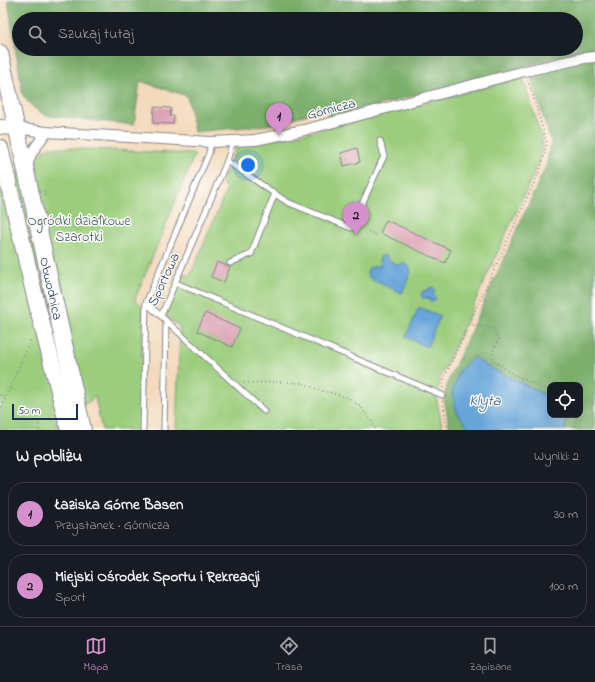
<!DOCTYPE html>
<html lang="pl">
<head>
<meta charset="utf-8">
<style>
  body { margin:0; font-family:"Indie Flower",sans-serif; background:#242831; color:#f1f3f6 }
  .controls { position:absolute; right:12px; bottom:12px; display:grid; overflow:hidden; border-radius:8px; box-shadow:0 4px 16px #0002 }
  .controls button { width:36px; height:36px; display:grid; place-items:center; padding:0; border:0; border-bottom:1px solid #363941; background:#171b24; color:#f1f3f6; font:20px sans-serif }
  .scale { position:absolute; left:12px; bottom:10px; width:66px; box-sizing:border-box; padding-left:4px; border:2px solid #1b2f5e; border-top:0; font-size:11px; line-height:14px; white-space:nowrap; color:#1b2f5e; -webkit-text-stroke:3px #fdfcf7; paint-order:stroke }
  .you { position:absolute; left:248px; top:165px; width:14px; height:14px; margin:-10px; border:3px solid #fff; border-radius:50%; background:#1a73e8; box-shadow:0 0 0 6px #1a73e833 }
  .badge { display:grid; place-items:center; width:26px; height:26px; border-radius:50%; background:#d690ce; color:#111; font-size:13px; font-weight:700 }
  .pin { position:absolute; translate:-50% -33px; filter:drop-shadow(0 1px 2px #0008) }
  .pin::after { content:''; position:absolute; top:21px; width:14px; height:12px; background:inherit; clip-path:polygon(0 0,100% 0,50% 100%) }
  .list { margin:0; padding:0; list-style:none }
  h2 { display:flex; justify-content:space-between; align-items:center; height:52px; margin:0; padding:0 16px; font-size:17px }
  h2 small { font-size:13px; font-weight:400; color:#9ea1a6 }
  .list li { display:grid; grid-template-columns:26px 1fr auto; gap:12px; align-items:center; box-sizing:border-box; height:64px; margin:0 8px 8px; padding:0 8px; border:1px solid #363941; border-radius:16px }
  .list b { display:block; font-size:15px; white-space:nowrap }
  .list p { margin:0; font-size:13px; white-space:nowrap; color:#9ea1a6 }
  .list em { font-size:13px; font-style:normal; color:#9ea1a6 }
  .icon { flex:none; width:22px; height:22px; fill:none; stroke:currentColor; stroke-width:2; stroke-linecap:round; stroke-linejoin:round }
  .map { position:relative; flex:none; width:595px; height:430px; overflow:hidden }
  .search { position:absolute; background:#171b24; box-shadow:0 4px 16px #0002; left:12px; right:12px; top:12px; height:44px; display:flex; align-items:center; gap:10px; box-sizing:border-box; padding:0 14px; border-radius:22px; color:#9ea1a6; font-size:15px }
  .sheet { height:196px; background:#171b24 }
  nav { display:flex; justify-content:space-around; align-items:center; box-sizing:border-box; height:56px; border-top:1px solid #363941; background:#171b24; font-size:11px; color:#9ea1a6 }
  nav a { display:grid; justify-items:center; gap:2px }
  nav .on { color:#d690ce }
  .map>svg:first-child { display:block }
  .green { fill:#9bcd7d; stroke:#5b7e6e }
  .forest { fill:#7cb06c; stroke:#4c7065; fill-rule:evenodd }
  .water { fill:#68a6da; stroke:#426a9c }
  .building { fill:#dba1b4 }
  .lines { fill:none; stroke-linecap:round; stroke-linejoin:round }
  .lane-casing { stroke:#87848c; stroke-width:7 }
  .street-casing { stroke:#87848c; stroke-width:12 }
  .secondary-casing { stroke:#87848c; stroke-width:16 }
  .primary-casing { stroke:#87848c; stroke-width:18 }
  .path { stroke:#87848c; stroke-width:1.5; stroke-dasharray:1 3; stroke-linecap:butt }
  .lane { stroke:#fff; stroke-width:5 }
  .street { stroke:#fff; stroke-width:10 }
  .secondary { stroke:#fff; stroke-width:14 }
  .primary { stroke:#fff; stroke-width:16 }
  .labels { text-anchor:middle; stroke-width:3; stroke-linejoin:round; paint-order:stroke }
  .street-label { font-size:14px; fill:#1b2f5e; stroke:#fdfcf7 }
  .park-label { font-size:14px; fill:#415e67; stroke:#fdfcf7 }
  .water-label { font-size:15px; font-style:italic; fill:#365989; stroke:#fdfcf7 }
</style>
</head>
<body>
<div class="map">
<svg width="595" height="430" viewBox="0 0 595 430">
  <rect width="100%" height="100%" fill="#fdfcf7"/>
  <filter id="ink" filterUnits="userSpaceOnUse"><feTurbulence type="fractalNoise" baseFrequency=".025" numOctaves="2"/><feDisplacementMap in="SourceGraphic" scale="8" xChannelSelector="R" yChannelSelector="G"/><feConvolveMatrix kernelMatrix="1 2 1 2 8 2 1 2 1" color-interpolation-filters="sRGB"/></filter>
  <filter id="wash" filterUnits="userSpaceOnUse"><feTurbulence type="fractalNoise" baseFrequency=".012" numOctaves="4" result="noise"/><feDisplacementMap in="SourceGraphic" scale="16" xChannelSelector="R" yChannelSelector="G"/><feGaussianBlur stdDeviation="0.9" result="paint"/><feColorMatrix in="noise" values="0 0 0 0 0 0 0 0 0 0 0 0 0 0 0 0 0 1.4 0 .05"/><feComposite in="paint" operator="in"/></filter>
  <g filter="url(#wash)">
    <rect width="100%" height="100%" fill="#f3dabb"/>
    <!-- green -->
    <g class="green">
      <polygon points="523,78 543,143 538,164 441,376 436,397 443,430 176,430 180,327 165,316 183,274 190,276 227,189 221,183 237,146 306,133"/>
      <polygon points="48,147 195,154 135,299 143,307 140,430 102,430 95,397 56,425 57,430 0,430 0,189"/>
    </g>
    <!-- forest -->
    <g class="forest">
      <path d="M8,0H595V47L328,119L326,109L268,125L194,132L187,96L140,81L134,125L45,115L34,108L23,96ZM19,19H576V49H19Z"/>
      <path d="M595,57V430H450L444,398L449,379L546,166L551,142L530,73ZM550,385H580V415H550Z"/>
    </g>
    <!-- water -->
    <g class="water">
      <path d="M386,255L390,261L398,265L404,263L409,266L411,272L402,293L382,284L381,282C373,282 370,280 367,273L369,268L376,266H380L379,261L381,256Z"/>
      <polygon points="433,287 435,290 433,295 436,298 434,301 430,301 429,298 423,298 421,295 423,291 428,290 429,288"/>
      <polygon points="419,307 440,316 427,347 406,337"/>
      <polygon points="474,357 486,366 550,397 550,415 568,415 565,430 471,430 458,414 452,394 459,371"/>
    </g>
    <g id="blocks">
      <!-- building -->
      <g class="building">
        <polygon points="154,107 171,108 170,116 174,116 173,124 153,123"/>
        <polygon points="357,148 360,162 344,166 341,153"/>
        <polygon points="386,220 451,250 445,263 380,233"/>
        <polygon points="217,262 230,267 224,282 211,277"/>
        <polygon points="205,313 240,329 232,347 197,331"/>
      </g>
    </g>
  </g>
  <g filter="url(#ink)">
    <use href="#blocks" fill-opacity="0" stroke="#87848c" stroke-width="1"/>
    <g class="lines">
      <!-- lane casing -->
      <g class="lane-casing">
        <g id="lane">
          <polyline points="211,142 209,153 146,303 161,316 227,161 233,141"/>
          <polyline points="227,161 287,202 351,228 384,156 380,141"/>
          <polyline points="230,263 251,254 275,193"/>
          <polyline points="176,283 442,395"/>
          <polyline points="161,316 264,411"/>
          <polyline points="143,430 146,303"/>
          <polyline points="164,430 166,321"/>
        </g>
      </g>
      <!-- street casing -->
      <g class="street-casing">
        <g id="street">
          <polyline points="16,128 46,132 211,142 255,140 304,130 525,71 584,58 595,57"/>
          <polyline points="26,168 31,154 46,132"/>
        </g>
      </g>
      <!-- secondary casing -->
      <g class="secondary-casing">
        <polyline id="secondary" points="0,127 16,128"/>
      </g>
      <!-- primary casing -->
      <g class="primary-casing">
        <g id="primary">
          <path id="s1" d="M0,53L83,430"/>
          <polyline points="0,148 36,301 69,430"/>
        </g>
      </g>
      <!-- path -->
      <g class="path">
        <polyline points="44,190 45,196"/>
        <polyline points="368,231 376,235"/>
        <polyline points="469,324 493,329 499,339 494,348 493,360 512,374 550,391"/>
        <polyline points="244,383 281,382 303,383 319,390 347,397 361,407 372,422 376,430"/>
        <polyline points="443,388 444,378 541,168 547,143 528,80"/>
        <polyline points="0,395 6,398"/>
        <polyline points="443,401 447,430"/>
        <polyline points="0,411 31,339"/>
        <polyline points="39,430 39,420"/>
        <polyline points="575,430 576,415"/>
      </g>
      <!-- lane -->
      <use href="#lane" class="lane"/>
      <!-- street -->
      <use href="#street" class="street"/>
      <!-- secondary -->
      <use href="#secondary" class="secondary"/>
      <!-- primary -->
      <use href="#primary" class="primary"/>
    </g>
  </g>
  <g class="labels">
    <!-- street labels -->
    <g class="street-label">
      <text transform="translate(331 108) rotate(-15)" y="5">Górnicza</text>
      <text transform="translate(163 279) rotate(-65)" y="5">Sportowa</text>
      <text dy="5" stroke="none"><textPath href="#s1" startOffset="241">Obwodnica</textPath></text>
    </g>
    <!-- park labels -->
    <g class="park-label">
      <text x="79" y="225">Ogródki działkowe<tspan x="79" dy="16">Szarotki</tspan></text>
    </g>
    <!-- water labels -->
    <g class="water-label">
      <text x="485" y="405">Klyta</text>
    </g>
  </g>
</svg>
<div class="controls">
<button><svg class="icon" aria-label="locate" viewBox="0 0 24 24"><circle cx="12" cy="12" r="6"/><path d="M12 2v4M12 18v4M2 12h4M18 12h4"/></svg></button>
</div>
<div class="scale">50 m</div>
<div class="you"></div>
<div class="pin badge" style="left:279px;top:136px">1</div>
<div class="pin badge" style="left:356px;top:235px">2</div>
<div class="search"><svg class="icon" aria-label="search" viewBox="0 0 24 24"><circle cx="10" cy="10" r="6"/><path d="M15 15l6 6"/></svg>Szukaj tutaj</div>
</div>
<section class="sheet">
<h2>W pobliżu<small>Wyniki: 2</small></h2>
<ul class="list">
<li><span class="badge">1</span><div><b>Łaziska Górne Basen</b><p>Przystanek · Górnicza</p></div><em>30 m</em></li>
<li><span class="badge">2</span><div><b>Miejski Ośrodek Sportu i Rekreacji</b><p>Sport</p></div><em>100 m</em></li>
</ul>
</section>
<nav>
<a class="on"><svg class="icon" aria-label="map" viewBox="0 0 24 24"><path d="M3 6l6-2 6 2 6-2v14l-6 2-6-2-6 2zM9 4v14M15 6v14"/></svg>Mapa</a>
<a><svg class="icon" aria-label="directions" viewBox="0 0 24 24"><path d="M12 3l9 9-9 9-9-9zM9 14v-3h6M13 9l2 2-2 2"/></svg>Trasa</a>
<a><svg class="icon" aria-label="saved" viewBox="0 0 24 24"><path d="M7 4h10v16l-5-4-5 4z"/></svg>Zapisane</a>
</nav>
</body>
</html>
